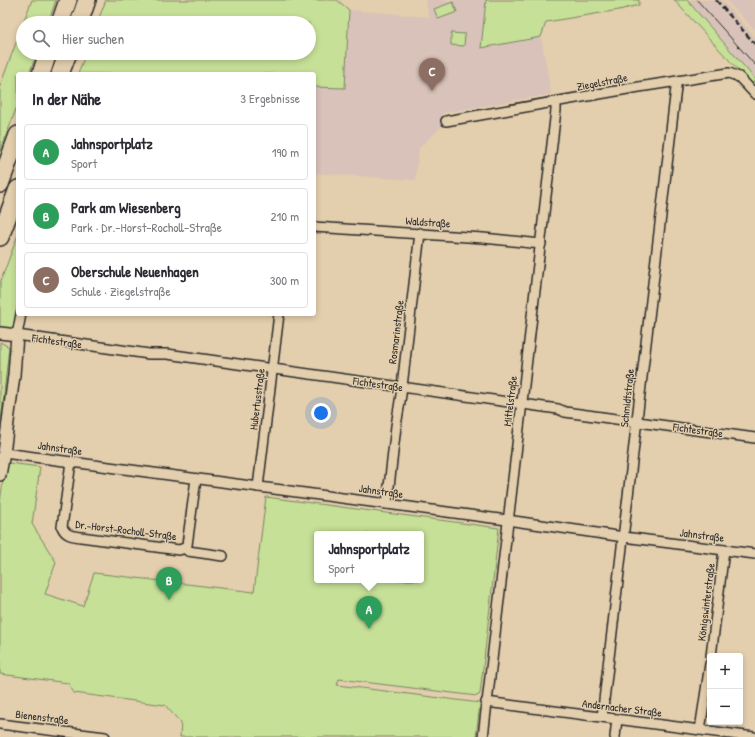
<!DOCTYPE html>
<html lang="de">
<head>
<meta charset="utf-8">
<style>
  body { margin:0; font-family:"Patrick Hand",sans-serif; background:#f7f7f7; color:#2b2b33 }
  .controls { position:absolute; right:12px; bottom:12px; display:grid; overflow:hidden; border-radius:4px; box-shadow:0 2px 6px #0003 }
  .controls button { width:36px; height:36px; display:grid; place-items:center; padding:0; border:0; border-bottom:1px solid #e1e1e2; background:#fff; color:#2b2b33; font:20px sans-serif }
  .you { position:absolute; left:321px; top:413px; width:14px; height:14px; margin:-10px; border:3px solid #fff; border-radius:50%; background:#1a73e8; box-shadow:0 0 0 6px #1a73e833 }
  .badge { display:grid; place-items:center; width:26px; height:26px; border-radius:50%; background:#1f6fb2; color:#fff; font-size:13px; font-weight:700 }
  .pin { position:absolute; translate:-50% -33px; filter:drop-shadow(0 1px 2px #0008) }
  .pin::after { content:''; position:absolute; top:21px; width:14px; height:12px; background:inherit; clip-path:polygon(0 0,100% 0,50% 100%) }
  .popup { position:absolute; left:314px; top:531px; width:110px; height:52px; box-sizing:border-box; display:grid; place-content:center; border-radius:4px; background:#fff; filter:drop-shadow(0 1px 3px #0005); font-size:13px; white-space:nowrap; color:#7c7c81 }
  .popup b { font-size:15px; color:#2b2b33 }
  .popup::after { content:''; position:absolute; left:50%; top:100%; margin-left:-8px; border:8px solid transparent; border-top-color:#fff }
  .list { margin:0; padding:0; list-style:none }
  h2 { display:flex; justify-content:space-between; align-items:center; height:52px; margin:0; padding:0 16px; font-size:17px }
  h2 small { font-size:13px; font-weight:400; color:#7c7c81 }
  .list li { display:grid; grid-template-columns:26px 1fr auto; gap:12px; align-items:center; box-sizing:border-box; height:56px; margin:0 8px 8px; padding:0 8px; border:1px solid #e1e1e2; border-radius:4px }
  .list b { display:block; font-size:15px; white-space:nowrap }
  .list p { margin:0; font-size:13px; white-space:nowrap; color:#7c7c81 }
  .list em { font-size:13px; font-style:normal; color:#7c7c81 }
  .icon { flex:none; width:22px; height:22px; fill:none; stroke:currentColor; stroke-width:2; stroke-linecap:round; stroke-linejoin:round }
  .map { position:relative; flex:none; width:755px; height:737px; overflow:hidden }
  .search { position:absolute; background:#fff; box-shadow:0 2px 6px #0003; left:16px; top:16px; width:300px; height:44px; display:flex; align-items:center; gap:10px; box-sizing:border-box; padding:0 14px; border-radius:22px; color:#7c7c81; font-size:15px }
  .panel { position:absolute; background:#fff; box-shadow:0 2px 6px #0003; left:16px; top:72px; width:300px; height:244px; border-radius:4px }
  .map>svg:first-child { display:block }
  .built { fill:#d8c2b9 }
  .green { fill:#c6e097; stroke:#788661; fill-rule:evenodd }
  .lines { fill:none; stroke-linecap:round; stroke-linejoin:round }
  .minor-casing { stroke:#2b2b2b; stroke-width:12 }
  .tertiary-casing { stroke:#2b2b2b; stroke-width:14 }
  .motorway-casing { stroke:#2b2b2b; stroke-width:20 }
  .minor { stroke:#e3cead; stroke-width:9 }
  .tertiary { stroke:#e3cead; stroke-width:11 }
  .motorway { stroke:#e3cead; stroke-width:17 }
  .tram { stroke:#2b2b2b; stroke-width:1 }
  .rail { stroke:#2b2b2b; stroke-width:2.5; stroke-dasharray:6 3; stroke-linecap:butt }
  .labels { text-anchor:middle; stroke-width:3; stroke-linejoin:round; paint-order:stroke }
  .street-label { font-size:11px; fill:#2b2b2b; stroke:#e3cead }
</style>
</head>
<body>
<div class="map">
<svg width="755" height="737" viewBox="0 0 755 737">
  <rect width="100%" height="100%" fill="#e3cead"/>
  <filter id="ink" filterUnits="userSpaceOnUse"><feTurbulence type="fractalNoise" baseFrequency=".025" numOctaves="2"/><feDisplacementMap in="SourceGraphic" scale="8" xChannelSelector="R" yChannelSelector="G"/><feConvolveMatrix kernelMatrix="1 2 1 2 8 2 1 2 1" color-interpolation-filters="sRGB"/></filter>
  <g filter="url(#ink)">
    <!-- built -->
    <g class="built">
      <polygon points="424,0 486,0 481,48 541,37 551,94 442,113 442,126 419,148 415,180 314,173 314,87 345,87 349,10 429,17 426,2"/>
      <polygon points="687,0 722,0 755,37 755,79"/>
      <polygon points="726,0 755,0 755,30"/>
    </g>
    <!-- green -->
    <g class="green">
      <polygon points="32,0 56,0 48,23 23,23"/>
      <polygon points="106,0 337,0 349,10 345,88 314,87 314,74 78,74 86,53 309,53 309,23 97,23"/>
      <polygon points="486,0 639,0 639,5 619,10 546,22 541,37 481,48"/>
      <polygon points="674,0 687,0 755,79 755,81 751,84"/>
      <polygon points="453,2 457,12 438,19 434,9"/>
      <polygon points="23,24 23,53 37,53 29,74 18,74 18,104 0,152 0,86"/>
      <polygon points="451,33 465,34 464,46 451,45"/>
      <path d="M18,235C18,257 21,311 12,329L0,327V283Z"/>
      <polygon points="0,342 9,347 0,430"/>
      <path d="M9,463L40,467L32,524L56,562L45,594L83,606L94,573L254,592L266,497L499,528L480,694L477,696L339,679L337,685L480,703L476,737H180L181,723L165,705L74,693L68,683L0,674V503L5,466ZM317,534H421V580H317Z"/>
    </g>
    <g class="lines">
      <!-- minor casing -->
      <g class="minor-casing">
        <g id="minor">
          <polyline points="446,121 639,87 729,73 739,77 755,94"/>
          <polyline points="314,227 483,238 541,244"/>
          <polyline points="21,314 17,335 149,354 167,354 245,365 558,409 565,412 755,438"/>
          <polyline points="4,453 507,520 624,537 755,554"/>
          <path d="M71,462L62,527C66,536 73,536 81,537L179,550L185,548L187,545L196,479"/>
          <polyline points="258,487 279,314"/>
          <polyline points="387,504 396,426 401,395 420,233"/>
          <polyline points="185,548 188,551 223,556"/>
          <polyline points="711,656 724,550"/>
          <polyline points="486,702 754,737"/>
          <polyline points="602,717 676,88 676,82"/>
          <polyline points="0,724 105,737"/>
          <polyline points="700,730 710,664"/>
          <path d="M483,737C506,528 531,319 556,110V103"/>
          <polyline points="615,737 617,719"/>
        </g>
      </g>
      <!-- tertiary casing -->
      <g class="tertiary-casing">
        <polyline id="tertiary" points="0,333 17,335 14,375 4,453 0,475"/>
      </g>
      <!-- motorway casing -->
      <g class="motorway-casing">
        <g id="motorway">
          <polyline points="60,23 68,0"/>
          <polyline points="79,23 87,0"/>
          <polyline points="41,74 48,53"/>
          <polyline points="60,74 68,53"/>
          <polyline points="0,184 18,135"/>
          <polyline points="0,237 18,189"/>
        </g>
      </g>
      <!-- minor -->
      <use href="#minor" class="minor"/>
      <!-- tertiary -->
      <use href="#tertiary" class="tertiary"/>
      <!-- motorway -->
      <use href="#motorway" class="motorway"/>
      <!-- tram -->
      <polyline class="tram" points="697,0 755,65"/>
      <!-- rail -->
      <polyline class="rail" points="716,0 755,44"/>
    </g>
  </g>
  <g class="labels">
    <!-- street labels -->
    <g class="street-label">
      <text transform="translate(602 82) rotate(-11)" y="4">Ziegelstraße</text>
      <text transform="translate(428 222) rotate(4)" y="4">Waldstraße</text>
      <text transform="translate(396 332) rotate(-83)" y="4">Rosmarinstraße</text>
      <text transform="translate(57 341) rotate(8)" y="4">Fichtestraße</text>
      <text transform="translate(378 384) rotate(8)" y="4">Fichtestraße</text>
      <text transform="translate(627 398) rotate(-84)" y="4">Schmidtstraße</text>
      <text transform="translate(257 399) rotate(-83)" y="4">Hubertusstraße</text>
      <text transform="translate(510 401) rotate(-83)" y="4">Mittelstraße</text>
      <text transform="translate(698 430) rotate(8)" y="4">Fichtestraße</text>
      <text transform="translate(60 448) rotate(8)" y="4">Jahnstraße</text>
      <text transform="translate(381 491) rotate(8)" y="4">Jahnstraße</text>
      <text transform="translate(126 530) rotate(7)" y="4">Dr.-Horst-Rocholl-Straße</text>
      <text transform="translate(702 535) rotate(7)" y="4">Jahnstraße</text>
      <text transform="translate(706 602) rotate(-83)" y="4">Königswinterstraße</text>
      <text transform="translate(622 708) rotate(7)" y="4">Andernacher Straße</text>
      <text transform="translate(42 717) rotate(7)" y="4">Bienenstraße</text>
    </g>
  </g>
</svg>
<div class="controls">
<button>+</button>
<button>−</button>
</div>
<div class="you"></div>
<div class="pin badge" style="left:369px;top:629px;background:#2e9e5b">A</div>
<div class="popup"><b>Jahnsportplatz</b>Sport</div>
<div class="pin badge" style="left:169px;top:600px;background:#2e9e5b">B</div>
<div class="pin badge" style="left:432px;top:91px;background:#8d6e63">C</div>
<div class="search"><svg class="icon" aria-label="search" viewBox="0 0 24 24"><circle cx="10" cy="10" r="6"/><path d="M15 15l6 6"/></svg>Hier suchen</div>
<section class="panel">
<h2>In der Nähe<small>3 Ergebnisse</small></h2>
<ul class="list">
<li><span class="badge" style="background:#2e9e5b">A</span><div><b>Jahnsportplatz</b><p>Sport</p></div><em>190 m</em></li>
<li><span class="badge" style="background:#2e9e5b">B</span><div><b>Park am Wiesenberg</b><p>Park · Dr.-Horst-Rocholl-Straße</p></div><em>210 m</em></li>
<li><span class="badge" style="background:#8d6e63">C</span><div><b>Oberschule Neuenhagen</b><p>Schule · Ziegelstraße</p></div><em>300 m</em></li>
</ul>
</section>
</div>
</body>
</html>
